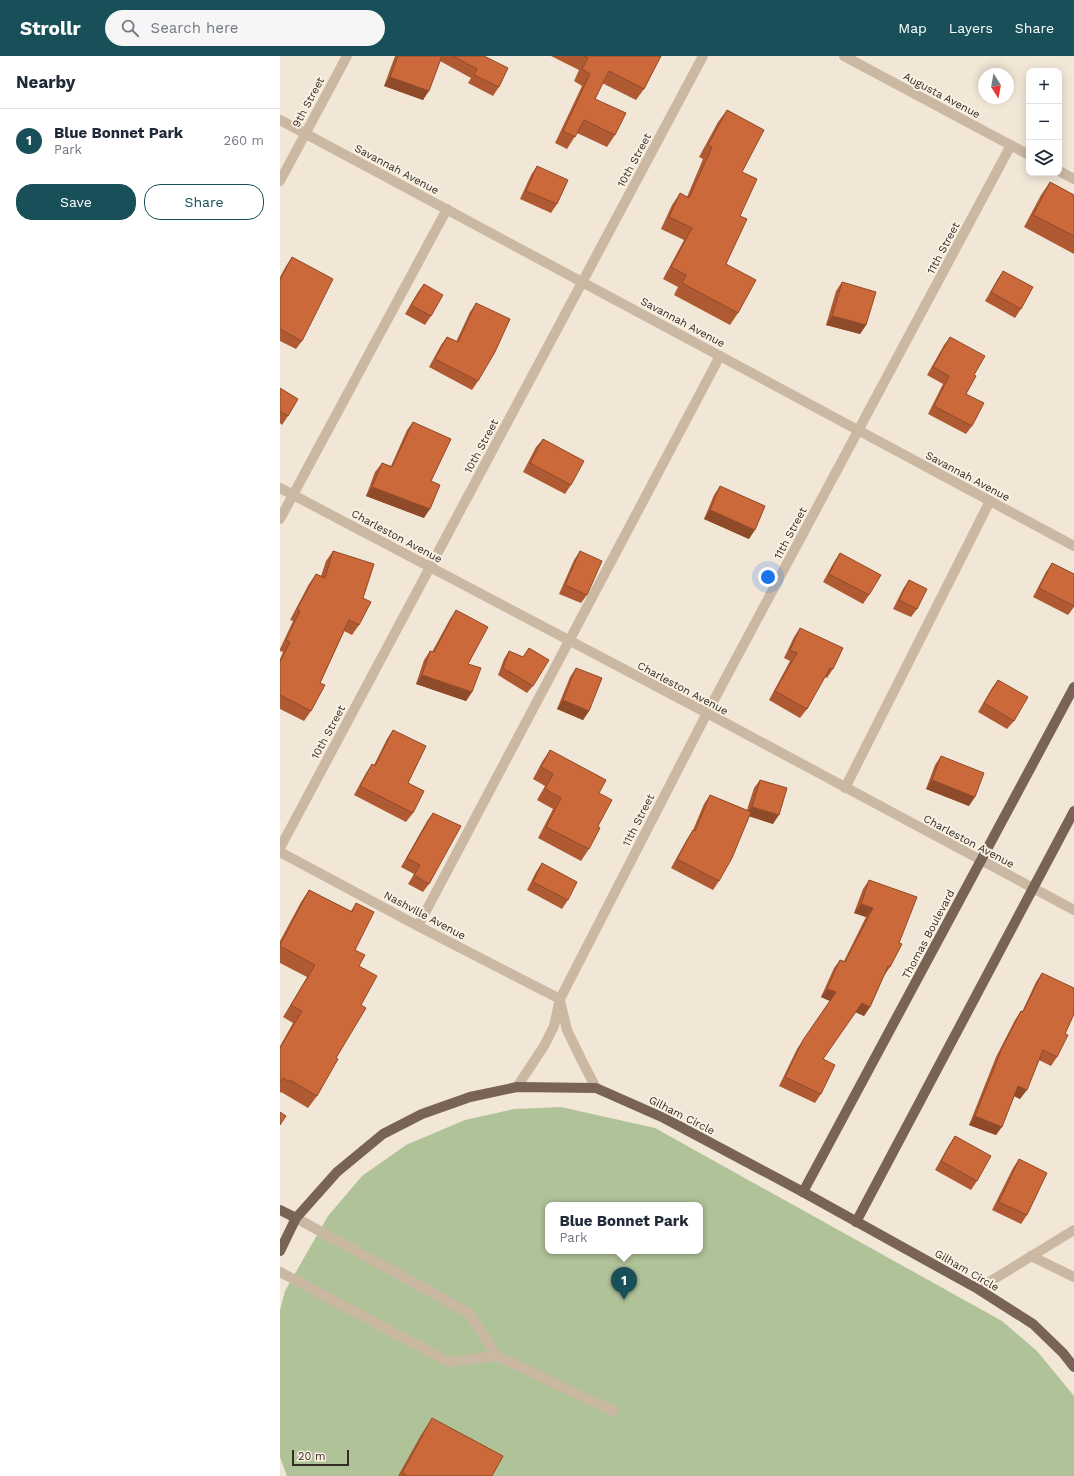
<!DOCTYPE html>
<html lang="en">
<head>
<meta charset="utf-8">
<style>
  body { margin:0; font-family:"Work Sans",sans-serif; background:#f6f6f7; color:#1f2937 }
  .controls { position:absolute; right:12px; top:12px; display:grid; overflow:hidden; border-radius:8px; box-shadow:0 2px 10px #0003 }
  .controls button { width:36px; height:36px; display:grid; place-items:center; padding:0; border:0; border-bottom:1px solid #e0e1e3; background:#fff; color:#1f2937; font:20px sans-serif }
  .compass { position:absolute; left:698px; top:12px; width:36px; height:36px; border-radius:50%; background:#fff; box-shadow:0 2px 10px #0003; rotate:169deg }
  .scale { position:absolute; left:12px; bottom:10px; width:57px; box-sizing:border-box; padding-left:4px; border:2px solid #352b25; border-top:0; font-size:11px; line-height:14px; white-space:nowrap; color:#352b25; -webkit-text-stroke:3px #faf1e3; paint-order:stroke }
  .you { position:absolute; left:488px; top:521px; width:14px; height:14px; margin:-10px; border:3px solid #fff; border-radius:50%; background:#1a73e8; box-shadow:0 0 0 6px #1a73e833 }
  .badge { display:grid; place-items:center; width:26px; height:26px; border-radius:50%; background:#194f58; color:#fff; font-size:13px; font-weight:700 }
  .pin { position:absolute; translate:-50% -33px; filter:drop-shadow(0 1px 2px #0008) }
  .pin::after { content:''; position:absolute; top:21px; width:14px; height:12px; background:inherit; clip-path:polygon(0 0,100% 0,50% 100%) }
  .popup { position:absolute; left:265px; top:1146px; width:158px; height:52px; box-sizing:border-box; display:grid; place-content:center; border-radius:8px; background:#fff; filter:drop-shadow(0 1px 3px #0005); font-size:13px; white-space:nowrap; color:#747a83 }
  .popup b { font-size:15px; color:#1f2937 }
  .popup::after { content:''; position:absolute; left:50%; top:100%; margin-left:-8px; border:8px solid transparent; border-top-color:#fff }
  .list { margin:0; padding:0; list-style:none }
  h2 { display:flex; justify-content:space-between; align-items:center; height:52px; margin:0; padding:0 16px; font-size:17px }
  h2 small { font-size:13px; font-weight:400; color:#747a83 }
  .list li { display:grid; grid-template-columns:26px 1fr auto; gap:12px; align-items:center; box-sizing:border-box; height:64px; padding:0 16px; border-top:1px solid #e0e1e3 }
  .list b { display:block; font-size:15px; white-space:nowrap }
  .list p { margin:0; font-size:13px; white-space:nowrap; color:#747a83 }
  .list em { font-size:13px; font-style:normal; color:#747a83 }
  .actions { display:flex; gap:8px; padding:12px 16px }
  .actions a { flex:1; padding:9px 0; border:1px solid #194f58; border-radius:16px; text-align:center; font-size:14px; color:#194f58 }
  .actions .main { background:#194f58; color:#fff }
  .icon { flex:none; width:22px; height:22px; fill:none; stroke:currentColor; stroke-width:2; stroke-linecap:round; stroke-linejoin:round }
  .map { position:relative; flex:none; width:794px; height:1420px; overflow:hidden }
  header { display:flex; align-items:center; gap:24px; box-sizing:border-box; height:56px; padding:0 20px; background:#194f58; color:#fff }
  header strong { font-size:19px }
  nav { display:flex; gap:22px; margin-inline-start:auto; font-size:14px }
  .search { width:280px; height:36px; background:#f6f6f7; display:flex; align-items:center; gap:10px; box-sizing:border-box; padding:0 14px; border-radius:22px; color:#747a83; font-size:15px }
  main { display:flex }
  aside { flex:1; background:#fff }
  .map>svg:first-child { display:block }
  .green { fill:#b0c297; fill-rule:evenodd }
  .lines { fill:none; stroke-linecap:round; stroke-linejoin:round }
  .minor { stroke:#cab8a3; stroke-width:10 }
  .major { stroke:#786355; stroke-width:10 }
  .wall { fill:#af5a33 }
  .shaded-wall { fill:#8f4a29 }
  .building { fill:#cc693b; stroke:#8f4a29 }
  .labels { text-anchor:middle; stroke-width:4; stroke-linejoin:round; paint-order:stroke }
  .street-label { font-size:11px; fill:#352b25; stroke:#faf1e3 }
</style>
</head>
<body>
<header>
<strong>Strollr</strong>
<div class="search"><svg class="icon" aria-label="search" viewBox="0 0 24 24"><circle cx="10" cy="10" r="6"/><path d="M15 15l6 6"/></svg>Search here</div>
<nav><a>Map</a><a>Layers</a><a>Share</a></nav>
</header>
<main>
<aside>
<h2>Nearby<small></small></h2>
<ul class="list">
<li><span class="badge">1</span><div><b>Blue Bonnet Park</b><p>Park</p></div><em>260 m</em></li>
</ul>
<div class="actions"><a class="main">Save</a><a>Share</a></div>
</aside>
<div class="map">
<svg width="794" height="1420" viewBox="0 0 794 1420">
  <rect width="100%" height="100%" fill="#f2e7d7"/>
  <!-- green -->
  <path class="green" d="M281,1051L375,1072L722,1265L757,1295L794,1340V1420H7L0,1401V1254L5,1235L48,1160L82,1120L126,1089L185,1064L234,1053ZM268,1149H420V1195H268Z"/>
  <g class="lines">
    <!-- minor -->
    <g class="minor">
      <polyline points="564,0 749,99"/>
      <polyline points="0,64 794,490"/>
      <polyline points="779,115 794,123"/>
      <polyline points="0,125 67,0"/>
      <polyline points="0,432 427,657 794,854"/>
      <polyline points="0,463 167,153"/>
      <polyline points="565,732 710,445"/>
      <polyline points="0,792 423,0"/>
      <polyline points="0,796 138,870 280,943"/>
      <polyline points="138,870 440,300"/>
      <polyline points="280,945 287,974 302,1005 316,1032"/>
      <polyline points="237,1031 264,990 274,970 280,943 427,657 731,89"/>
      <polyline points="16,1162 189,1257 217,1300"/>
      <polyline points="751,1200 794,1221"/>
      <polyline points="0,1216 169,1306 217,1300 333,1355"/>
      <polyline points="698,1233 794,1174"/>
    </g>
    <!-- major -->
    <g class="major">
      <polyline points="523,1136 794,631"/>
      <polyline points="0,1154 16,1162"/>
      <polyline points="576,1166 794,755"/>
      <polyline points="0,1195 16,1162 57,1116 103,1078 142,1058 190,1041 237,1031 316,1032 384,1062 523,1136 698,1233 753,1268 783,1297 794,1311"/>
    </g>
  </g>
  <!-- wall -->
  <g class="wall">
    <polygon points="115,0 204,0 219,31 213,40 188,27 191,22 160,5 143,44 104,30"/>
    <polygon points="271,0 381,0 364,33 356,44 322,27 315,43 335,79 327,91 297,77 287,93 275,87 302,30 294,25 299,14"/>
    <polygon points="447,54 462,116 460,160 446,208 458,257 450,269 394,239 398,231 383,223 404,184 381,173 392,149 400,137 407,141 423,103 419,101 438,66"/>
    <polygon points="257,110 277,148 271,157 240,143 251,119"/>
    <polygon points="770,126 794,139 794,198 744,171 761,139"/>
    <polygon points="12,201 22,285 16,293 0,285 0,221 6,210"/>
    <polygon points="723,215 741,253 735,262 705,245 717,224"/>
    <polygon points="562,226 586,269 580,278 546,269 556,235"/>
    <polygon points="144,228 151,260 145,269 125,258 138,236"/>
    <polygon points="196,247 198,325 192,334 149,311 161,289 167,281 176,286 190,256"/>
    <polygon points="670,281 694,319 686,338 692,370 686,378 648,358 663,328 647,319 664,289"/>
    <polygon points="0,332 8,360 2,369 0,367"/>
    <polygon points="133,366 151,425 144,462 86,440 95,416 102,407 111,410 127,374"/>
    <polygon points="263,383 291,429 285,438 243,416 256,391"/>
    <polygon points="440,430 469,483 424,463 434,439"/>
    <polygon points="53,495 83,542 79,569 72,579 64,575 40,627 31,655 24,665 0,653 0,603 3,596 0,595 0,593 13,565 10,564 29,528 36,518 41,520 46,505"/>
    <polygon points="300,495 307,539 301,547 279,538 294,504"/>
    <polygon points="560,497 589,539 583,548 543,526 554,506"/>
    <polygon points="772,507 794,518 794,551 788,559 753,541 766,516"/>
    <polygon points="629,524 637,553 631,561 613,553 623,533"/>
    <polygon points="176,554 188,608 192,636 186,645 136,628 144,604 150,595 152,596 170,563"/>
    <polygon points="520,572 553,613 547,622 544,621 527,653 520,662 489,644 510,605 504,602 514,581"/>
    <polygon points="249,592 253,630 247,637 218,619 224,603 229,595 243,601"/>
    <polygon points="296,612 309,655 303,664 277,653 290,621"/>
    <polygon points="718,624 734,665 727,673 698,656 712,632"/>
    <polygon points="113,674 128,727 133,757 126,766 74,739 86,717 92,708 94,709 107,683"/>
    <polygon points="270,694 319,737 318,770 309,793 301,805 258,782 273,753 257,744 265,730 253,723 262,706"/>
    <polygon points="661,700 689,750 646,733 655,709"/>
    <polygon points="480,724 493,768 469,760 439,825 433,834 391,812 407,783 413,774 424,748 430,739 467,754 474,732"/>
    <polygon points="153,757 149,828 143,836 128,828 134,818 121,811 147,765"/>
    <polygon points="262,807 288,844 282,853 247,834 256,816"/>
    <polygon points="589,824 610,911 604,920 590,951 584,960 575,956 543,1003 541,1038 535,1047 499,1030 517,993 550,945 541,941 554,912 560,904 564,905 586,861 574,857 583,833"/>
    <polygon points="29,834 71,855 76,847 75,894 79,910 81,949 56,1002 37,1040 28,1052 1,1036 0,1037 0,990 13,967 3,961 27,921 0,907 0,885 21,846"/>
    <polygon points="762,917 785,978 777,1001 771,1010 759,1004 740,1043 734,1040 716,1079 689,1069 716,1001 735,964 741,955 742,956 756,926"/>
    <polygon points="675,1080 697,1125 691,1134 655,1114 669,1089"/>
    <polygon points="739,1103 747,1159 741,1168 712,1154 733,1112"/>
    <polygon points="152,1362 212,1420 118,1420 141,1379"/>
  </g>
  <!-- shaded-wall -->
  <g class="shaded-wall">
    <polygon points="110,21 149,35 143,44 104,30"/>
    <polygon points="552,260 586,269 580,278 546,269"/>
    <polygon points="92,431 150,453 144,462 86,440"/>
    <polygon points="430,454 475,474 469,483 424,463"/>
    <polygon points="142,619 192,636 186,645 136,628"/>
    <polygon points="283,644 309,655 303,664 277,653"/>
    <polygon points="652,724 695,741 689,750 646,733"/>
    <polygon points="472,751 499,759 493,768 465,759"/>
    <polygon points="581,848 593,852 586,861 574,857"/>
    <polygon points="547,933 556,936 550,945 541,941"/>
    <polygon points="582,947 590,951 584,960 575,956"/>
    <polygon points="738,1030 747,1034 740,1043 732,1039"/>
    <polygon points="695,1060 722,1071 716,1079 689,1069"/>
  </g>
  <!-- building -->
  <g class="building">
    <polygon points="118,0 162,0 149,35 110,21"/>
    <polygon points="173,0 204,0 228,12 219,31 194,19 197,13"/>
    <polygon points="303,0 381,0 364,33 329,15 315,43 346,57 335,79 304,64 295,81 283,75 310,18 302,13 308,2"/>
    <polygon points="447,54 484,74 462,116 477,123 460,160 467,163 446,208 476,224 458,257 402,227 406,219 391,211 412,172 389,161 400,137 409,142 432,91 428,89"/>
    <polygon points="257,110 288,124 277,148 246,135"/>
    <polygon points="770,126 794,139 794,180 753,159"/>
    <polygon points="12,201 53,223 22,285 0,273 0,224"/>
    <polygon points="723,215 753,231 741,253 711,236"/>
    <polygon points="562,226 596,236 586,269 552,260"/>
    <polygon points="144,228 163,239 151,260 131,249"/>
    <polygon points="196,247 230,263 215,296 198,325 155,303 167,281 178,286"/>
    <polygon points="670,281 705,300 694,319 696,320 686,338 704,347 692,370 654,350 669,320 653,311"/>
    <polygon points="0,332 18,343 8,360 0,355"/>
    <polygon points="133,366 171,383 151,425 160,429 150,453 92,431 102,407 112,411"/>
    <polygon points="263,383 304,405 291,429 250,407"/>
    <polygon points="440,430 485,450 475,474 430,454"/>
    <polygon points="53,495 94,508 83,542 91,546 79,569 69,564 40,627 45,629 31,655 0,639 0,606 10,586 6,584 20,555 17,553 36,518 45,522"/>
    <polygon points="300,495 322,505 307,539 285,529"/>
    <polygon points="560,497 601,519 589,539 549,518"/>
    <polygon points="772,507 794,518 794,550 759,532"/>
    <polygon points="629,524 647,533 637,553 619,544"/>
    <polygon points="176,554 208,571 188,608 201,612 192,636 142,619 150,595 154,596"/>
    <polygon points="520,572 563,592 553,613 550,612 527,653 495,635 517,597 510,594"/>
    <polygon points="249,592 269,604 253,630 223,612 229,595 243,601"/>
    <polygon points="296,612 322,622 309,655 283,644"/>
    <polygon points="718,624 748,641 734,665 704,647"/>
    <polygon points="113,674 146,690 128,727 144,735 133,757 80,730 92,708 95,710"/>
    <polygon points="270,694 326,724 319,737 332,744 318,770 320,772 309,793 266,771 281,742 265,733 273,718 261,711"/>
    <polygon points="661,700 704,717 695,741 652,724"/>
    <polygon points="480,724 507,732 499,759 472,751"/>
    <polygon points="430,739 471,756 452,802 439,825 397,803 413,774 415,775"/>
    <polygon points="153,757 181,770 149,828 134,819 140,809 127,802"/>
    <polygon points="262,807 297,826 288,844 253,826"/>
    <polygon points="589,824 637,841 619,887 622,888 610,911 608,910 590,951 582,947 543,1003 555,1009 541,1038 505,1021 523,984 556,936 547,933 560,904 565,906 593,852 581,848"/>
    <polygon points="29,834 72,856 76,847 94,856 75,894 85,899 79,910 97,920 81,949 86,952 56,1002 58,1003 37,1040 10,1024 8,1025 3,1022 0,1027 0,992 22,955 11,949 35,909 0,890 0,889"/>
    <polygon points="762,917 794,932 794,958 785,978 788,979 777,1001 763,994 747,1034 738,1030 722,1071 695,1060 722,992 741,955 743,956"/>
    <polygon points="0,1056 6,1060 0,1069"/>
    <polygon points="675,1080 711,1100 697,1125 661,1105"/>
    <polygon points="739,1103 767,1117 747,1159 719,1146"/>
    <polygon points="152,1362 223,1400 212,1420 128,1420 122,1417"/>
  </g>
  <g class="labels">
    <!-- street labels -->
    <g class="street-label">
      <text transform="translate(662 39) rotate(28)" y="4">Augusta Avenue</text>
      <text transform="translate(28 46) rotate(-62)" y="4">9th Street</text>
      <text transform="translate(354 104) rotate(-62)" y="4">10th Street</text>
      <text transform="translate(117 113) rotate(28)" y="4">Savannah Avenue</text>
      <text transform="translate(663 192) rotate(-62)" y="4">11th Street</text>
      <text transform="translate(403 266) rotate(28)" y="4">Savannah Avenue</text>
      <text transform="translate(201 390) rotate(-62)" y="4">10th Street</text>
      <text transform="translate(688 420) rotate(28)" y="4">Savannah Avenue</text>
      <text transform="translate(510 477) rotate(-62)" y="4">11th Street</text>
      <text transform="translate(117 480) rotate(28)" y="4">Charleston Avenue</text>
      <text transform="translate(403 632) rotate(28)" y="4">Charleston Avenue</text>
      <text transform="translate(48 676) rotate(-62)" y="4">10th Street</text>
      <text transform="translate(358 764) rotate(-63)" y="4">11th Street</text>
      <text transform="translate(689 785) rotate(28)" y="4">Charleston Avenue</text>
      <text transform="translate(145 859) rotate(28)" y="4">Nashville Avenue</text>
      <text transform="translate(648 878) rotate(-62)" y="4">Thomas Boulevard</text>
      <text transform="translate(402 1059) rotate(27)" y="4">Gilham Circle</text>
      <text transform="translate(687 1214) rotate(30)" y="4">Gilham Circle</text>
    </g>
  </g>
</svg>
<div class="controls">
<button>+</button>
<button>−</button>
<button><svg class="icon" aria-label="layers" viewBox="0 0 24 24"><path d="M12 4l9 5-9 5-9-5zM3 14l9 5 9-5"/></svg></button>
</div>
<svg class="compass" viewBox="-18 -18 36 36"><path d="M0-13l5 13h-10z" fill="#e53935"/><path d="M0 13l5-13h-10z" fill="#747a83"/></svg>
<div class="scale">20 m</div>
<div class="you"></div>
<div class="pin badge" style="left:344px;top:1244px">1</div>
<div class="popup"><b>Blue Bonnet Park</b>Park</div>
</div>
</main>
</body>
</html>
